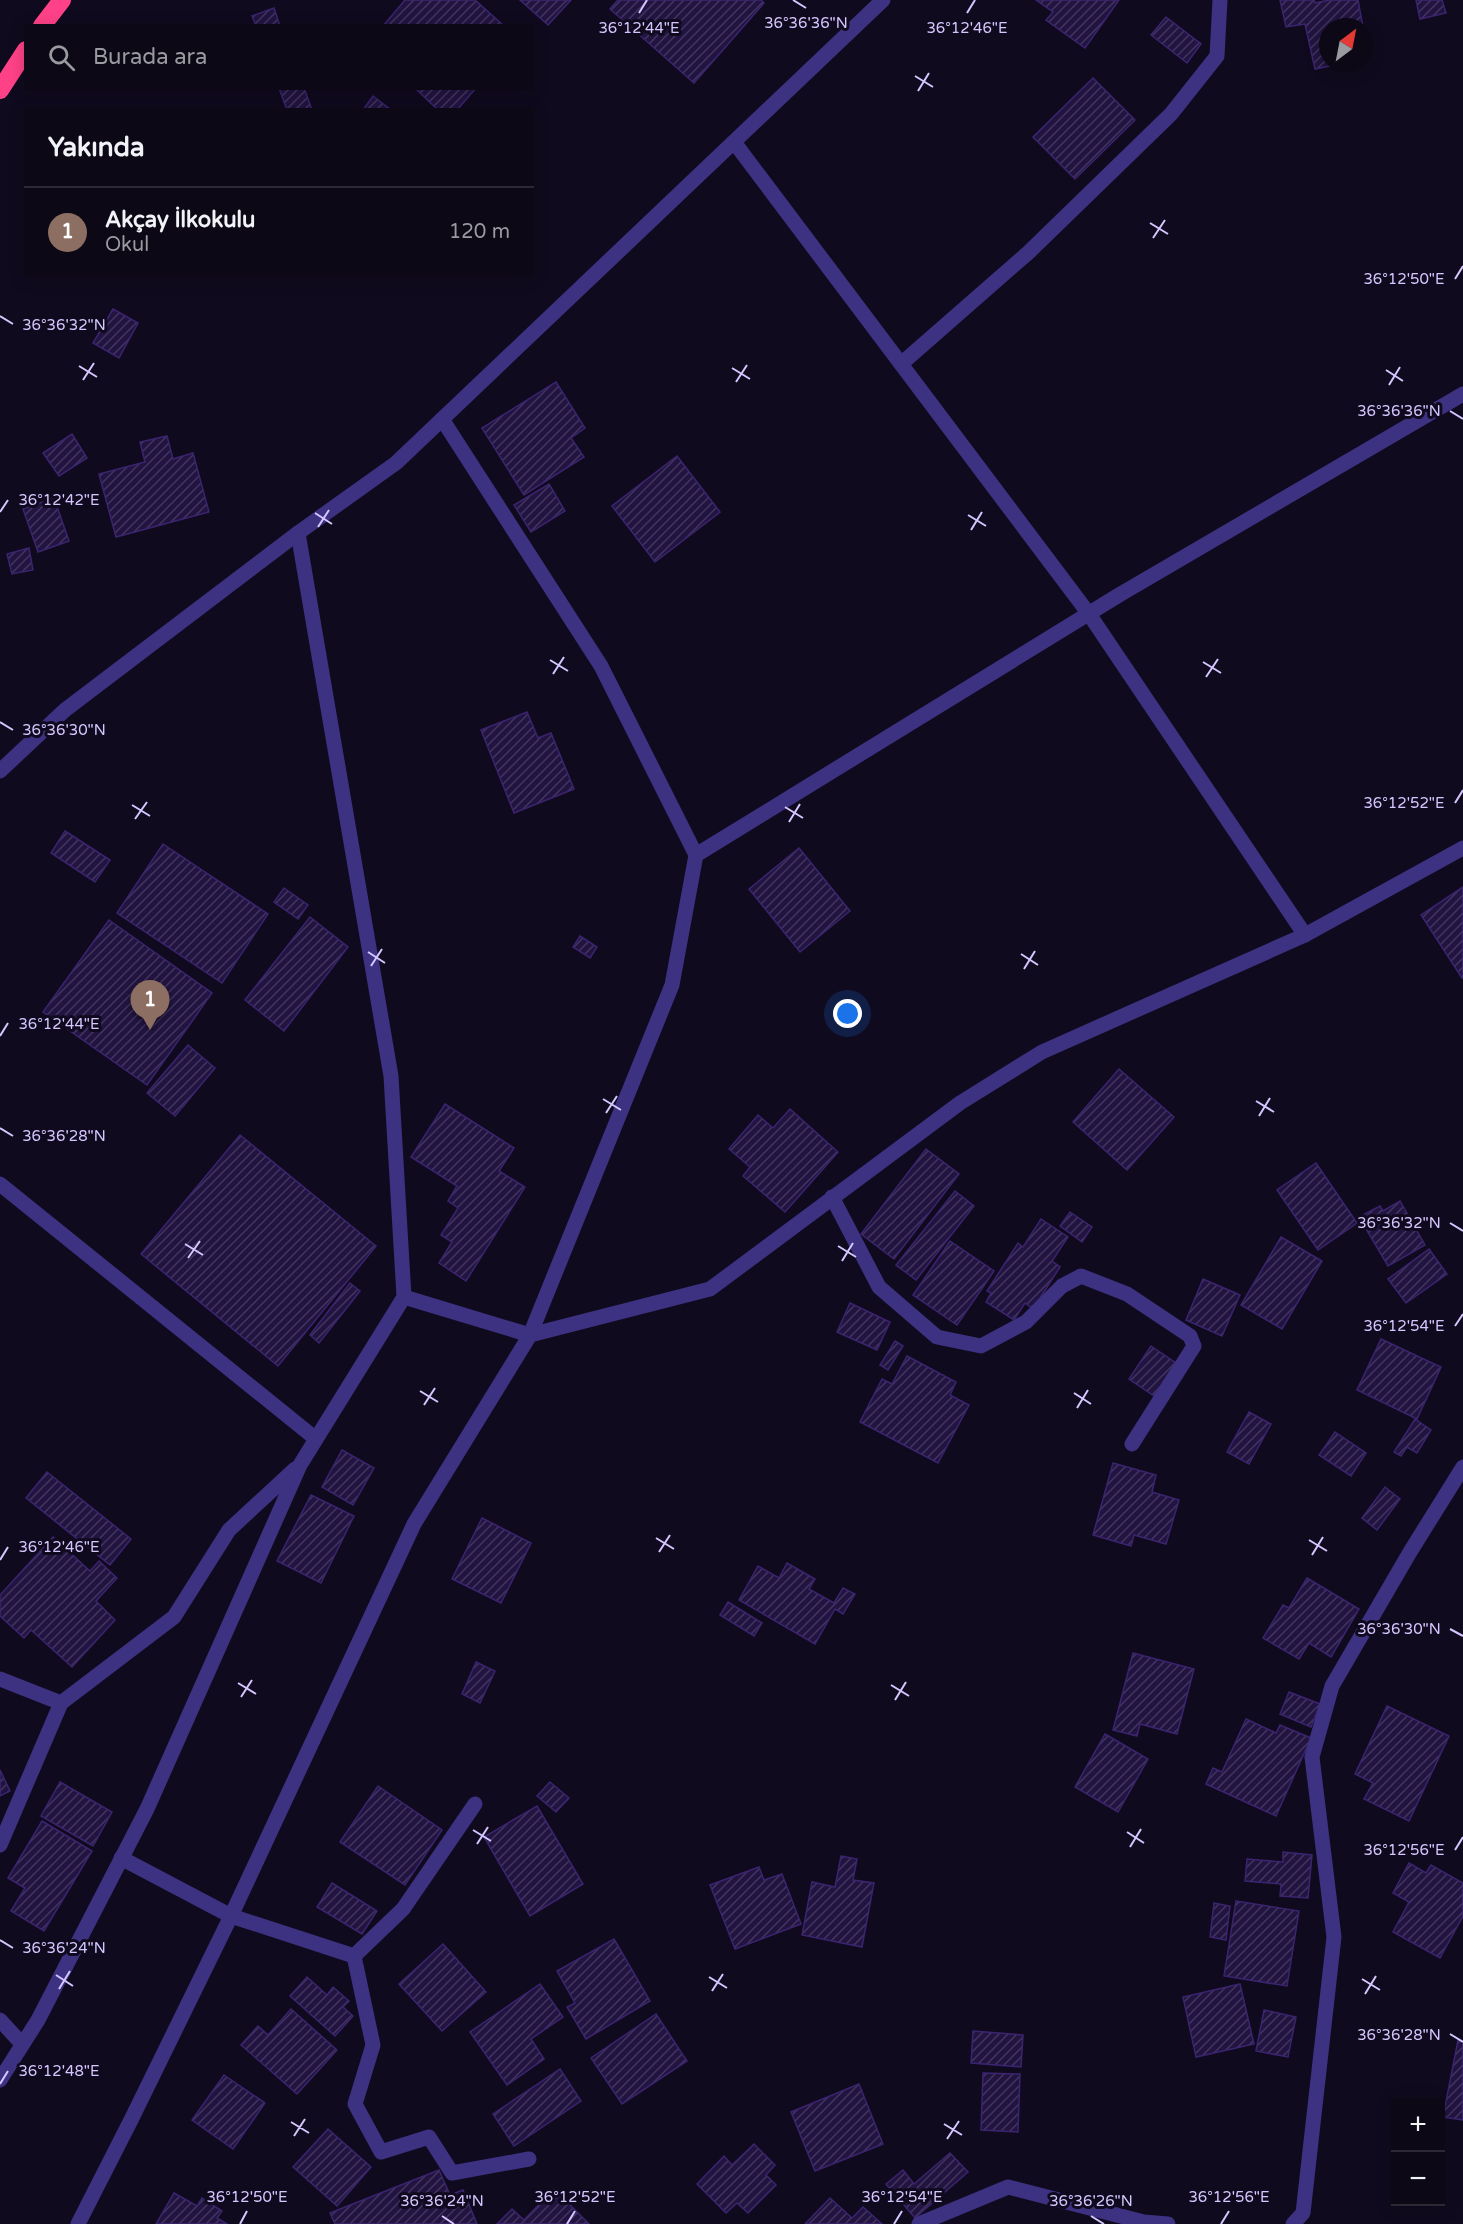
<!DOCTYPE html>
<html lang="tr">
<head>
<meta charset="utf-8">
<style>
  body { margin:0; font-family:"Varela Round",sans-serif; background:#1a1623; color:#f1f3f6 }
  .controls { position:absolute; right:18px; bottom:18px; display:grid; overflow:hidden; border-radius:0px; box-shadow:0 3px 15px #0003 }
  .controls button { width:54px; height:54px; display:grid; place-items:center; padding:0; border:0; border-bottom:2px solid #2c2935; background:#0c0816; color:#f1f3f6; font:30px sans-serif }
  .compass { position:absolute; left:1319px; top:18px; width:54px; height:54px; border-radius:50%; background:#0c0816; box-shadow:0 3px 15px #0003; rotate:32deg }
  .you { position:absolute; left:848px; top:1014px; width:21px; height:21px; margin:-15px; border:4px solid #fff; border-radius:50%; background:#1a73e8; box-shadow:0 0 0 9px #1a73e833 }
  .badge { display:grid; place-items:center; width:39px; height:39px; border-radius:50%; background:#00bff2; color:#fff; font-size:20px; font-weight:700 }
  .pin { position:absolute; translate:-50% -50px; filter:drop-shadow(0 2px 3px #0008) }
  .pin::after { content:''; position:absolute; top:32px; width:21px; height:18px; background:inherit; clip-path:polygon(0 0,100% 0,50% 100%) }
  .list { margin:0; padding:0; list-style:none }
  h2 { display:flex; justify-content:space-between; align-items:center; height:78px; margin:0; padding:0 24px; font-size:26px }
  h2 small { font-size:20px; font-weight:400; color:#9a9aa1 }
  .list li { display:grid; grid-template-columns:39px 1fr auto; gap:18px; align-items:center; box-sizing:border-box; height:90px; padding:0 24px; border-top:2px solid #2c2935 }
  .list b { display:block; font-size:22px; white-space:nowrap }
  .list p { margin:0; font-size:20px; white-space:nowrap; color:#9a9aa1 }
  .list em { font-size:20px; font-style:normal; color:#9a9aa1 }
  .icon { flex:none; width:33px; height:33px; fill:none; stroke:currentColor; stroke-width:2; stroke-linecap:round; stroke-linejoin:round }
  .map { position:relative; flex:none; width:1463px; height:2224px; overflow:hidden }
  .search { position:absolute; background:#0c0816; box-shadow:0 3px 15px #0003; left:24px; top:24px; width:510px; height:66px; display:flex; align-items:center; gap:15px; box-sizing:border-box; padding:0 21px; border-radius:0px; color:#9a9aa1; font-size:22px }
  .panel { position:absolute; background:#0c0816; box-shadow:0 3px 15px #0003; left:24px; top:108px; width:510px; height:168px; border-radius:0px }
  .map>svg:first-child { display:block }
  .building { fill:url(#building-hatch); stroke:#3b246f; stroke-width:1.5 }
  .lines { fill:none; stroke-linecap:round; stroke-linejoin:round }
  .minor { stroke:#3d3181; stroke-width:15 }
  .highway { stroke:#ff4288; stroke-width:18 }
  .ticks { fill:none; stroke:#d4c7ff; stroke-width:2 }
  .ticks-label { font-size:15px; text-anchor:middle; fill:#d4c7ff; stroke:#100a1e; stroke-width:6; stroke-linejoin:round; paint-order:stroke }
</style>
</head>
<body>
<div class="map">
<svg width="1463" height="2224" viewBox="0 0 1463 2224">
  <defs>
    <pattern id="building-hatch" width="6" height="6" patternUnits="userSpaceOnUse" patternTransform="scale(1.5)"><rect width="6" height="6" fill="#221441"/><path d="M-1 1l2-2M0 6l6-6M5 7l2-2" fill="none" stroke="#41355e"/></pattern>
  </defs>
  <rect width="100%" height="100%" fill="#100a1e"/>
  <!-- building -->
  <g class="building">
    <polygon points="405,0 475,0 504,26 383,26"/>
    <polygon points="520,0 571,0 548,25"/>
    <polygon points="618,0 761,0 764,3 694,83 610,9"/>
    <polygon points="1036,0 1119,0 1085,48 1046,20 1053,12"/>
    <polygon points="1280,0 1314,0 1315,3 1329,0 1358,0 1363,27 1328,27 1328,63 1344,63 1315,69 1305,24 1286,27"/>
    <polygon points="1416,0 1442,0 1446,13 1420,19"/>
    <polygon points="274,8 280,26 256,26 252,16"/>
    <polygon points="1166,17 1201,44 1187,63 1151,35"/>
    <polygon points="1093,78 1135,120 1075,179 1033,137"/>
    <polygon points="279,88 304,88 312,110 287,110"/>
    <polygon points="415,88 476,88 457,110 438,110"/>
    <polygon points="373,96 391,110 363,110"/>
    <polygon points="113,309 138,323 119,358 93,343"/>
    <polygon points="556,382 585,428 571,438 584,457 524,495 482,428"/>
    <polygon points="72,434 87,458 59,476 43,453"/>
    <polygon points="167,436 173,459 193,453 209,512 116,537 99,474 145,462 140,442"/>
    <polygon points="677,456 720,512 655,562 612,506"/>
    <polygon points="549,484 565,511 531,532 514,505"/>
    <polygon points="54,498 69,541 38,552 23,509"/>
    <polygon points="29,548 33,570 12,574 7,554"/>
    <polygon points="527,712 538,738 551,733 574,789 514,813 481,730"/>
    <polygon points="65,831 110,860 95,882 51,853"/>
    <polygon points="163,844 268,914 222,983 117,913"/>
    <polygon points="799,848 850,911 800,952 749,889"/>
    <polygon points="1463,887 1463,977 1462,978 1421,915"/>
    <polygon points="284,888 308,905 298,919 274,902"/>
    <polygon points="310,917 348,947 284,1031 245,1000"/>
    <polygon points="109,920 212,993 147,1085 43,1012"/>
    <polygon points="580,936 597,947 590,958 573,947"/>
    <polygon points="188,1045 215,1068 175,1116 147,1093"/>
    <polygon points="1119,1069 1174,1117 1127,1170 1073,1122"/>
    <polygon points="445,1104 514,1148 499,1171 525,1187 466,1281 439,1263 452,1242 441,1235 458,1208 448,1201 457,1186 411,1157"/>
    <polygon points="790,1109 838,1152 785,1212 743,1176 750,1167 729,1149 758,1115 773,1128"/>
    <polygon points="240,1135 376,1246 278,1366 141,1254"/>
    <polygon points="926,1149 959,1174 894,1259 861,1234"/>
    <polygon points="1316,1163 1357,1223 1318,1250 1277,1190"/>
    <polygon points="955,1191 974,1206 916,1280 896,1265"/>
    <polygon points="1400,1201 1425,1245 1388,1266 1359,1217 1380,1206 1383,1211"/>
    <polygon points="1070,1212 1092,1227 1082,1242 1060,1226"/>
    <polygon points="1041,1219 1068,1237 1052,1261 1060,1267 1033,1309 1025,1303 1014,1320 986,1302 991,1293 987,1291 1018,1243 1023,1247"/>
    <polygon points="1281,1237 1322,1261 1282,1329 1241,1305"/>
    <polygon points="950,1241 994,1271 957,1325 913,1295"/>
    <polygon points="1429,1249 1447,1274 1406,1303 1388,1279"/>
    <polygon points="1203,1279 1240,1295 1222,1336 1186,1320"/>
    <polygon points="350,1283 360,1291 319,1343 310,1335"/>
    <polygon points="850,1303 890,1322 877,1350 837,1332"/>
    <polygon points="1381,1339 1441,1367 1417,1419 1357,1390"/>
    <polygon points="895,1341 903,1346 888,1370 880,1365"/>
    <polygon points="1151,1346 1176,1363 1154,1396 1129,1379"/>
    <polygon points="907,1356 956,1382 950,1395 969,1405 938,1463 860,1422 882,1379 892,1384"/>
    <polygon points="1249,1412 1271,1424 1249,1464 1227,1452"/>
    <polygon points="1415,1419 1431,1430 1417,1453 1407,1447 1401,1456 1394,1452"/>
    <polygon points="1335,1432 1366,1453 1351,1476 1319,1455"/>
    <polygon points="342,1450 374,1468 353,1505 322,1487"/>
    <polygon points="1113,1463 1156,1475 1152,1492 1179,1500 1166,1544 1134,1535 1131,1546 1093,1535"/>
    <polygon points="47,1472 131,1539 110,1565 26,1498"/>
    <polygon points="1385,1487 1400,1499 1377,1530 1362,1518"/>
    <polygon points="311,1495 354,1516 321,1583 277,1561"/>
    <polygon points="482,1518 531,1543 501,1603 452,1579"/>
    <polygon points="53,1537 90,1571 99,1561 117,1578 96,1601 115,1620 72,1667 31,1630 24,1638 0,1616 0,1595"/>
    <polygon points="787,1563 815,1579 809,1589 834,1603 843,1588 855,1594 843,1614 835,1609 815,1644 739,1600 758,1566 779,1578"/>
    <polygon points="1307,1578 1359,1609 1331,1657 1309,1643 1299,1659 1263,1638 1283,1605 1289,1608"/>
    <polygon points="728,1602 762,1623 754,1636 720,1615"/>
    <polygon points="1133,1653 1194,1669 1177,1734 1140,1724 1137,1736 1113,1730"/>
    <polygon points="476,1662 495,1671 480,1703 462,1694"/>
    <polygon points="1289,1692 1320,1704 1311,1727 1280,1714"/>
    <polygon points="1387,1706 1449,1736 1409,1821 1364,1799 1373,1783 1355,1774"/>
    <polygon points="1246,1719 1276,1733 1280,1725 1311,1738 1276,1816 1206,1784 1213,1768 1222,1772"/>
    <polygon points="1105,1734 1148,1759 1118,1812 1075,1787"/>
    <polygon points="0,1770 10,1791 0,1796"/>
    <polygon points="60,1782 112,1812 93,1846 41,1816"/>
    <polygon points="550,1782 569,1798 556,1812 537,1796"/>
    <polygon points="378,1786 442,1830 405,1885 340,1842"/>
    <polygon points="537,1806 583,1884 530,1916 484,1837"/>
    <polygon points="42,1821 92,1851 44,1931 11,1911 25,1888 8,1878"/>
    <polygon points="1283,1852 1312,1855 1308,1898 1280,1896 1281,1884 1245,1881 1247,1859 1283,1862"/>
    <polygon points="841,1856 857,1859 853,1880 874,1883 862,1947 802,1935 812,1882 835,1887"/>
    <polygon points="1409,1863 1426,1873 1431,1865 1463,1883 1463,1916 1440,1958 1393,1932 1409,1902 1393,1893"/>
    <polygon points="759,1867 764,1880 782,1874 801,1924 735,1949 710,1885"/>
    <polygon points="332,1883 377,1911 362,1934 317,1907"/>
    <polygon points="1236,1901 1299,1911 1287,1986 1224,1976"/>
    <polygon points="1214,1903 1230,1906 1226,1940 1210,1937"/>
    <polygon points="614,1939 650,2001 586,2039 567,2007 575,2003 557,1971"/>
    <polygon points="443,1944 486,1992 442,2031 399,1984"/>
    <polygon points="307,1977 327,1995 333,1987 349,2001 343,2007 353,2016 335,2036 290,1996"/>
    <polygon points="540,1984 563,2017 531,2039 544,2059 507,2085 470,2032"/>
    <polygon points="1240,1984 1254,2044 1196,2057 1183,1997"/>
    <polygon points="291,2009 337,2050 297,2094 241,2045 258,2026 268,2035"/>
    <polygon points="1264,2010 1296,2017 1288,2057 1256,2051"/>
    <polygon points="656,2014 687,2061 622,2104 591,2058"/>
    <polygon points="973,2031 1023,2035 1021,2067 971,2063"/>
    <polygon points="1458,2040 1463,2041 1463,2120 1443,2117"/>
    <polygon points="560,2069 581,2101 514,2146 493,2114"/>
    <polygon points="983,2073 1020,2074 1018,2132 981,2130"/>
    <polygon points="224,2075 265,2103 233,2149 192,2120"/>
    <polygon points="859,2084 883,2144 815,2171 791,2112"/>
    <polygon points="328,2129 371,2167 337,2206 293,2167"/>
    <polygon points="754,2144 775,2165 766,2175 776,2185 748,2213 737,2203 726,2213 697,2184 724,2156 732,2165"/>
    <polygon points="950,2153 968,2172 915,2218 886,2184 903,2170 914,2184"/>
    <polygon points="439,2170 450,2195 463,2190 477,2224 335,2224 330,2213"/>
    <polygon points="554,2189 589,2224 497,2224 512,2209 524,2220"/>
    <polygon points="174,2193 197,2206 202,2198 222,2211 217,2218 227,2224 156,2224"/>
    <polygon points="830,2198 852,2218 863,2207 882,2224 805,2224"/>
  </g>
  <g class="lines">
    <!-- minor -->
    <g class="minor">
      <polyline points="734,142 1089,614 1305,935"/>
      <polyline points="901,364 1029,252 1171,114 1217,56 1220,0"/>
      <polyline points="442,419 601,666 696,855 672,985 530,1335 710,1289 960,1103 1042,1052 1305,935 1463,848"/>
      <polyline points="0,771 65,710 298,533 396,463 883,0"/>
      <polyline points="696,855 1119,595 1463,394"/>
      <polyline points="0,1184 316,1439"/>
      <polyline points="832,1197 879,1287 937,1337 981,1346 1026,1322 1062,1286 1081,1276 1127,1294 1190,1336 1194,1346 1132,1444"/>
      <polyline points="0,1679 61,1703 174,1617 229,1530 295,1469"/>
      <polyline points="0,1845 61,1703"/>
      <polyline points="121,1858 231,1916 354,1956 403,1909 475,1804"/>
      <polyline points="354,1956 373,2045 355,2104 381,2152 429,2137 452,2173 529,2159"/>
      <polyline points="0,2020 22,2044"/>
      <polyline points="0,2080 38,2020 147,1809 300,1465 404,1297 391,1076 298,533"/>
      <polyline points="78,2224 131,2120 231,1916 414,1524 530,1335 404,1297"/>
      <polyline points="919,2224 1008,2187 1144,2222 1168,2224"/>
      <polyline points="1293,2224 1303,2213 1334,1937 1312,1757 1332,1686 1410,1552 1463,1467"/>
    </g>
    <!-- highway -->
    <g class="highway">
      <polyline points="42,26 62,0"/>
      <polyline points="0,90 26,50"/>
    </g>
  </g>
  <!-- ticks -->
  <path class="ticks" d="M793,0L806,8M639,13L647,0M967,13L975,0M915,76L933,87M918,91L929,73M1150,223L1168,234M1153,238L1165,220M1455,279L1463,266M0,316L13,324M79,366L97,377M732,368L750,379M1386,370L1403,381M83,380L94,363M736,382L747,365M1389,385L1400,367M1450,411L1463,419M0,512L8,500M315,513L332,524M968,515L986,526M318,527L329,510M971,530L982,512M550,660L568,671M1203,662L1221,673M553,674L564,657M1206,677L1218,659M0,722L13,730M1455,803L1463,790M132,805L150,816M785,807L803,818M135,819L147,802M789,822L800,804M368,952L385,963M1021,954L1038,965M371,966L382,949M1024,969L1035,951M0,1036L8,1023M603,1099L621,1110M1256,1101L1274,1112M606,1113L617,1096M1259,1116L1270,1098M0,1128L13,1136M1450,1223L1463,1231M185,1244L203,1255M838,1246L856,1257M188,1258L200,1241M842,1261L853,1243M1455,1326L1463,1314M420,1391L438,1402M1074,1393L1091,1404M424,1405L435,1388M1077,1408L1088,1390M656,1538L674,1549M1309,1540L1327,1551M659,1552L670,1535M1312,1555L1323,1537M0,1560L8,1547M1450,1629L1463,1636M238,1683L256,1694M891,1685L909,1696M241,1697L252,1680M895,1700L906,1682M473,1830L491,1841M1127,1832L1144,1843M477,1844L488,1827M1130,1847L1141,1829M1455,1850L1463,1837M0,1940L13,1948M56,1975L73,1986M709,1977L727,1988M1362,1979L1380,1990M59,1989L70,1971M712,1991L723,1974M1365,1994L1376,1976M1450,2034L1463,2042M0,2084L8,2071M291,2122L309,2133M944,2124L962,2135M294,2136L305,2119M947,2139L959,2121M442,2216L454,2224M1091,2216L1104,2224M240,2224L247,2211M567,2224L575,2211M894,2224L902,2211M1221,2224L1229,2211"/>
  <g class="ticks-label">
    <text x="806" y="28">36°36'36"N</text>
    <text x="967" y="33">36°12'46"E</text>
    <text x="639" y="33">36°12'44"E</text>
    <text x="1404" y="284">36°12'50"E</text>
    <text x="64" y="330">36°36'32"N</text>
    <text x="1399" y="416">36°36'36"N</text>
    <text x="59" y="505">36°12'42"E</text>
    <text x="64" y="735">36°36'30"N</text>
    <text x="1404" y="808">36°12'52"E</text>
    <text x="59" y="1029">36°12'44"E</text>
    <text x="64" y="1141">36°36'28"N</text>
    <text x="1399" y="1228">36°36'32"N</text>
    <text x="1404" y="1331">36°12'54"E</text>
    <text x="59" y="1552">36°12'46"E</text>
    <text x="1399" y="1634">36°36'30"N</text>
    <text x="1404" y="1855">36°12'56"E</text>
    <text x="64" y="1953">36°36'24"N</text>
    <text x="1399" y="2040">36°36'28"N</text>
    <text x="59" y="2076">36°12'48"E</text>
    <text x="247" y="2202">36°12'50"E</text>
    <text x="575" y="2202">36°12'52"E</text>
    <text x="902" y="2202">36°12'54"E</text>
    <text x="1229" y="2202">36°12'56"E</text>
    <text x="442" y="2206">36°36'24"N</text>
    <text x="1091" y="2206">36°36'26"N</text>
  </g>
</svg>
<div class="controls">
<button>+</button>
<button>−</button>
</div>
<svg class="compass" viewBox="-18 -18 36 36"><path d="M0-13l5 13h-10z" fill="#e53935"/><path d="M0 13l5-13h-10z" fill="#9a9aa1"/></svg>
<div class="you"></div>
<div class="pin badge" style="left:150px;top:1030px;background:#8d6e63">1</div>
<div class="search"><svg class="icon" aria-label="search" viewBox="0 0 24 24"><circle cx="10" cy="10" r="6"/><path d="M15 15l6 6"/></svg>Burada ara</div>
<section class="panel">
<h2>Yakında<small></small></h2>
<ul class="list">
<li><span class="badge" style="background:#8d6e63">1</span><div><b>Akçay İlkokulu</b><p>Okul</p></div><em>120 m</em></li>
</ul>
</section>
</div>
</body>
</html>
